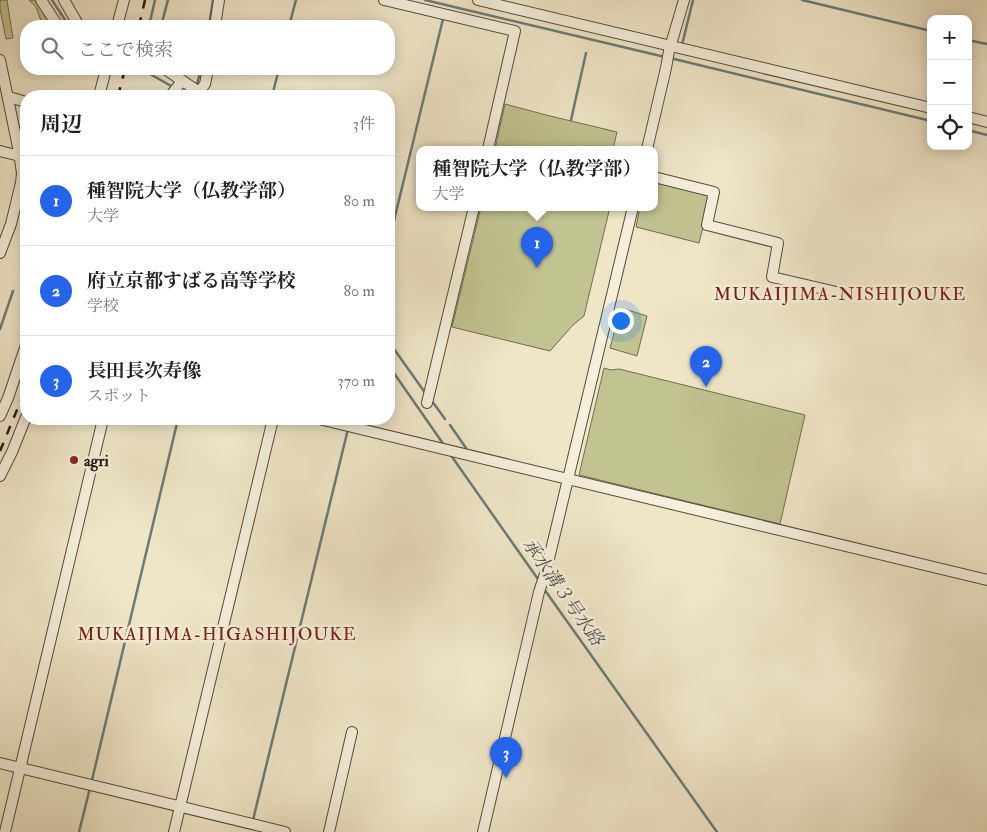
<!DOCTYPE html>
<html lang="ja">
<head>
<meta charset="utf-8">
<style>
  body { margin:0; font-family:"IM FELL Double Pica","Noto Serif JP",serif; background:#f6f6f6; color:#222 }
  .controls { position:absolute; right:15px; top:15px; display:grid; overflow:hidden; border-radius:10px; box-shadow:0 2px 12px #0003 }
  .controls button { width:45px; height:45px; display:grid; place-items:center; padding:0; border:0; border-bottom:1px solid #e0e0e0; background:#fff; color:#222; font:25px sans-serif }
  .you { position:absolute; left:620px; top:320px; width:18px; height:18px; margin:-12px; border:4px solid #fff; border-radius:50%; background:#1a73e8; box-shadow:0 0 0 8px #1a73e833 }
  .badge { display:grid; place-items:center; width:32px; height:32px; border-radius:50%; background:#2563eb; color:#fff; font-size:16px; font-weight:700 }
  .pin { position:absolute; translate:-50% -41px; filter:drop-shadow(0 1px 2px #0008) }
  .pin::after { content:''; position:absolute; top:26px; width:18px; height:15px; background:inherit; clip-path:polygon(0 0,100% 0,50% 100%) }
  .popup { position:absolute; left:416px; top:146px; width:242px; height:65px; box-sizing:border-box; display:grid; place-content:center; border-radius:10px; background:#fff; filter:drop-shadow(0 1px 4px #0005); font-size:16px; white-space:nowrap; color:#767676 }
  .popup b { font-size:19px; color:#222 }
  .popup::after { content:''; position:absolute; left:50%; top:100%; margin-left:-10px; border:10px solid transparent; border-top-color:#fff }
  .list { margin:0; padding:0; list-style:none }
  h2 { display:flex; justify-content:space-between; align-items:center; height:65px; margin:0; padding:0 20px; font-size:21px }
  h2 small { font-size:16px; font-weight:400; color:#767676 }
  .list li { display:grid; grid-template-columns:32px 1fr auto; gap:15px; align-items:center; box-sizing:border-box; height:90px; padding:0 20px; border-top:1px solid #e0e0e0 }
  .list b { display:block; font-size:19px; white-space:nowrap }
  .list p { margin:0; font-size:16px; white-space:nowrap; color:#767676 }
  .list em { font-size:16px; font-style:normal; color:#767676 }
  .icon { flex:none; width:28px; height:28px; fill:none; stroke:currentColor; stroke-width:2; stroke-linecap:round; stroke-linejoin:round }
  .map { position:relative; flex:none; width:987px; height:832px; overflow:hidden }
  .search { position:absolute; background:#fff; box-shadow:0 2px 12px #0003; left:20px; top:20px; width:375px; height:55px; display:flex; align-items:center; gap:12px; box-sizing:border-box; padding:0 18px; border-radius:20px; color:#767676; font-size:19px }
  .panel { position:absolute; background:#fff; box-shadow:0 2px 12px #0003; left:20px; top:90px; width:375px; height:335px; border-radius:20px }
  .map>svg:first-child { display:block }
  .green { fill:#c1c390; stroke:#716d4e }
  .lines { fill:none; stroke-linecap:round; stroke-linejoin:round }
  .stream { stroke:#6b7b77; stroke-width:2.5 }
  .minor-casing { stroke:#544b3c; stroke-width:12 }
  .minor { stroke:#f5efdb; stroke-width:10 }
  .rail { stroke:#21170d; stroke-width:2.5; stroke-dasharray:9 9; stroke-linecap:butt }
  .poi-dot { fill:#8f2418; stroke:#f5efdb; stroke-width:2 }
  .labels { text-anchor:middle; stroke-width:5; stroke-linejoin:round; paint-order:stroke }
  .poi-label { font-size:16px; font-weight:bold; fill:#21170d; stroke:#f5efdb; text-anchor:start }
  .neighbourhood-label { font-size:18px; letter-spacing:1px; fill:#7a1f14; stroke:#f5efdb }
  .water-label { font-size:18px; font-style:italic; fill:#4c514b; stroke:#f5efdb }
</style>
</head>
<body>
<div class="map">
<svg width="987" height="832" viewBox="0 0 987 832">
  <rect width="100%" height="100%" fill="#efe6c8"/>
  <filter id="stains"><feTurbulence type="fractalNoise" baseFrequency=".004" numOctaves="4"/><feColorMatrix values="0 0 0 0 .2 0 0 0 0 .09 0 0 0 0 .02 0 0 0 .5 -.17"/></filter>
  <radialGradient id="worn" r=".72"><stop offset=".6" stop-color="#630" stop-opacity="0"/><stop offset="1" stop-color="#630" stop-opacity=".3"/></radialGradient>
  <!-- green -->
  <g class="green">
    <polygon points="0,0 7,0 13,38 6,39 0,9"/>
    <polygon points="29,0 47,0 64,26 43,26 36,7"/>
    <polygon points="505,104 546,115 617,132 613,149 495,149"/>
    <polygon points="655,180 711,196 699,243 636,227 640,207 654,207"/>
    <polygon points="481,207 610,207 584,316 573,325 550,351 452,327"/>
    <polygon points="621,308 647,316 637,356 610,348"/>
    <polygon points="604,368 611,370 619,369 805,415 780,524 579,475"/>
  </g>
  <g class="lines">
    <!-- stream -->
    <g class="stream">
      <polyline points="52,0 69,26"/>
      <polyline points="425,0 665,57"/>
      <polyline points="802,0 931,31"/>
      <polyline points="149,26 155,0"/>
      <polyline points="161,26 168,0"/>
      <polyline points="209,26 213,0"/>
      <polyline points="289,26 296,0"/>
      <polyline points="968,40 987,44"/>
      <polyline points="682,45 693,0"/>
      <polyline points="670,58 931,121"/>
      <polyline points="150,74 173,87"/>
      <polyline points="197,84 201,69"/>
      <polyline points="178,90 188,96"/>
      <polyline points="204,94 206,96"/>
      <polyline points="272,96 279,69"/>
      <polyline points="571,120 586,53"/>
      <polyline points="968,130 987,135"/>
      <polyline points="389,241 443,19"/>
      <polyline points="0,329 13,291"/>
      <polyline points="389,342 426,394"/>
      <polyline points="389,366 444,445"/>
      <polyline points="432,401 445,419"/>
      <polyline points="450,425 466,448"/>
      <polyline points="450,454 540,582"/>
      <polyline points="544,589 717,832"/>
      <polyline points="92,780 178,419"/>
      <polyline points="253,820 348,429"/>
      <polyline points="79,832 90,788"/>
    </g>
    <!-- minor casing -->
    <g class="minor-casing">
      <g id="minor">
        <polyline points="41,0 58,26"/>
        <polyline points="64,0 79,26"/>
        <polyline points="384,0 515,31 488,149"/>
        <polyline points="478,0 931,108"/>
        <polyline points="117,26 124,0"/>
        <polyline points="215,26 219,0"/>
        <polyline points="0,60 19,152 22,173 21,183 11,224 0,253"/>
        <polyline points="165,69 199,92 205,84 208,69"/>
        <polyline points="99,96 106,69"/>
        <polyline points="172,96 171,95 182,81"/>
        <polyline points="9,97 26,102"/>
        <polyline points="968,117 987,122"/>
        <polyline points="647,149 666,68 669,51 684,0"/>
        <polyline points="0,151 20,156"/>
        <polyline points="654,177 714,192 707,225 778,243 772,277 841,293"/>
        <polyline points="427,403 474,207"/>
        <polyline points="0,416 8,398 26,345"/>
        <polyline points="319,419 987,580"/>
        <polyline points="0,476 12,452 26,417"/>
        <polyline points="0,763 285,832"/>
        <polyline points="5,832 103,419"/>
        <polyline points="174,832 273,419"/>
        <polyline points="329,832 352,732"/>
        <polyline points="483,832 539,592 546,571 633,207"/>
      </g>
    </g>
    <!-- minor -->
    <use href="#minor" class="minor"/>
    <!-- rail -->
    <g class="rail">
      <polyline points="139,26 145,0"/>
      <polyline points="118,96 125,69"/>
      <polyline points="0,451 26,388"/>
    </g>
  </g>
  <!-- markers -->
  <circle class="poi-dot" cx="74" cy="460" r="5"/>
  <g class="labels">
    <!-- poi labels -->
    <g class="poi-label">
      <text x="84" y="466">agri</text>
    </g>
    <!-- neighbourhood labels -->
    <g class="neighbourhood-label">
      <text x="840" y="300">MUKAIJIMA-NISHIJOUKE</text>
      <text x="217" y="640">MUKAIJIMA-HIGASHIJOUKE</text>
    </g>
    <!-- water labels -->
    <g class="water-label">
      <text transform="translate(563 592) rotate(55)" y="6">承水溝３号水路</text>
    </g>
  </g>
  <rect width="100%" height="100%" filter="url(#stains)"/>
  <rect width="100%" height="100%" fill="url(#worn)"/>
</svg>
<div class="controls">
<button>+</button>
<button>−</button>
<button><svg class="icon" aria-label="locate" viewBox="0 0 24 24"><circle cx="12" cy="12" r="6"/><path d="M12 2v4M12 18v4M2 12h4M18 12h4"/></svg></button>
</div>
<div class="you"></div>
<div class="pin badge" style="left:537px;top:268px">1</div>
<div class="popup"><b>種智院大学（仏教学部）</b>大学</div>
<div class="pin badge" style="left:706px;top:387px">2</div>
<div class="pin badge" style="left:506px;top:778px">3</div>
<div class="search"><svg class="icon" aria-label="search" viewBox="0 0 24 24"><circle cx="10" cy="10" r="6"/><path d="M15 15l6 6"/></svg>ここで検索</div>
<section class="panel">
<h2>周辺<small>3件</small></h2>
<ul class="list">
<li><span class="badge">1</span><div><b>種智院大学（仏教学部）</b><p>大学</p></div><em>80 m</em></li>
<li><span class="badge">2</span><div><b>府立京都すばる高等学校</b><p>学校</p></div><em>80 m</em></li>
<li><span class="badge">3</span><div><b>長田長次寿像</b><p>スポット</p></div><em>370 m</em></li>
</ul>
</section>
</div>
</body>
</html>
